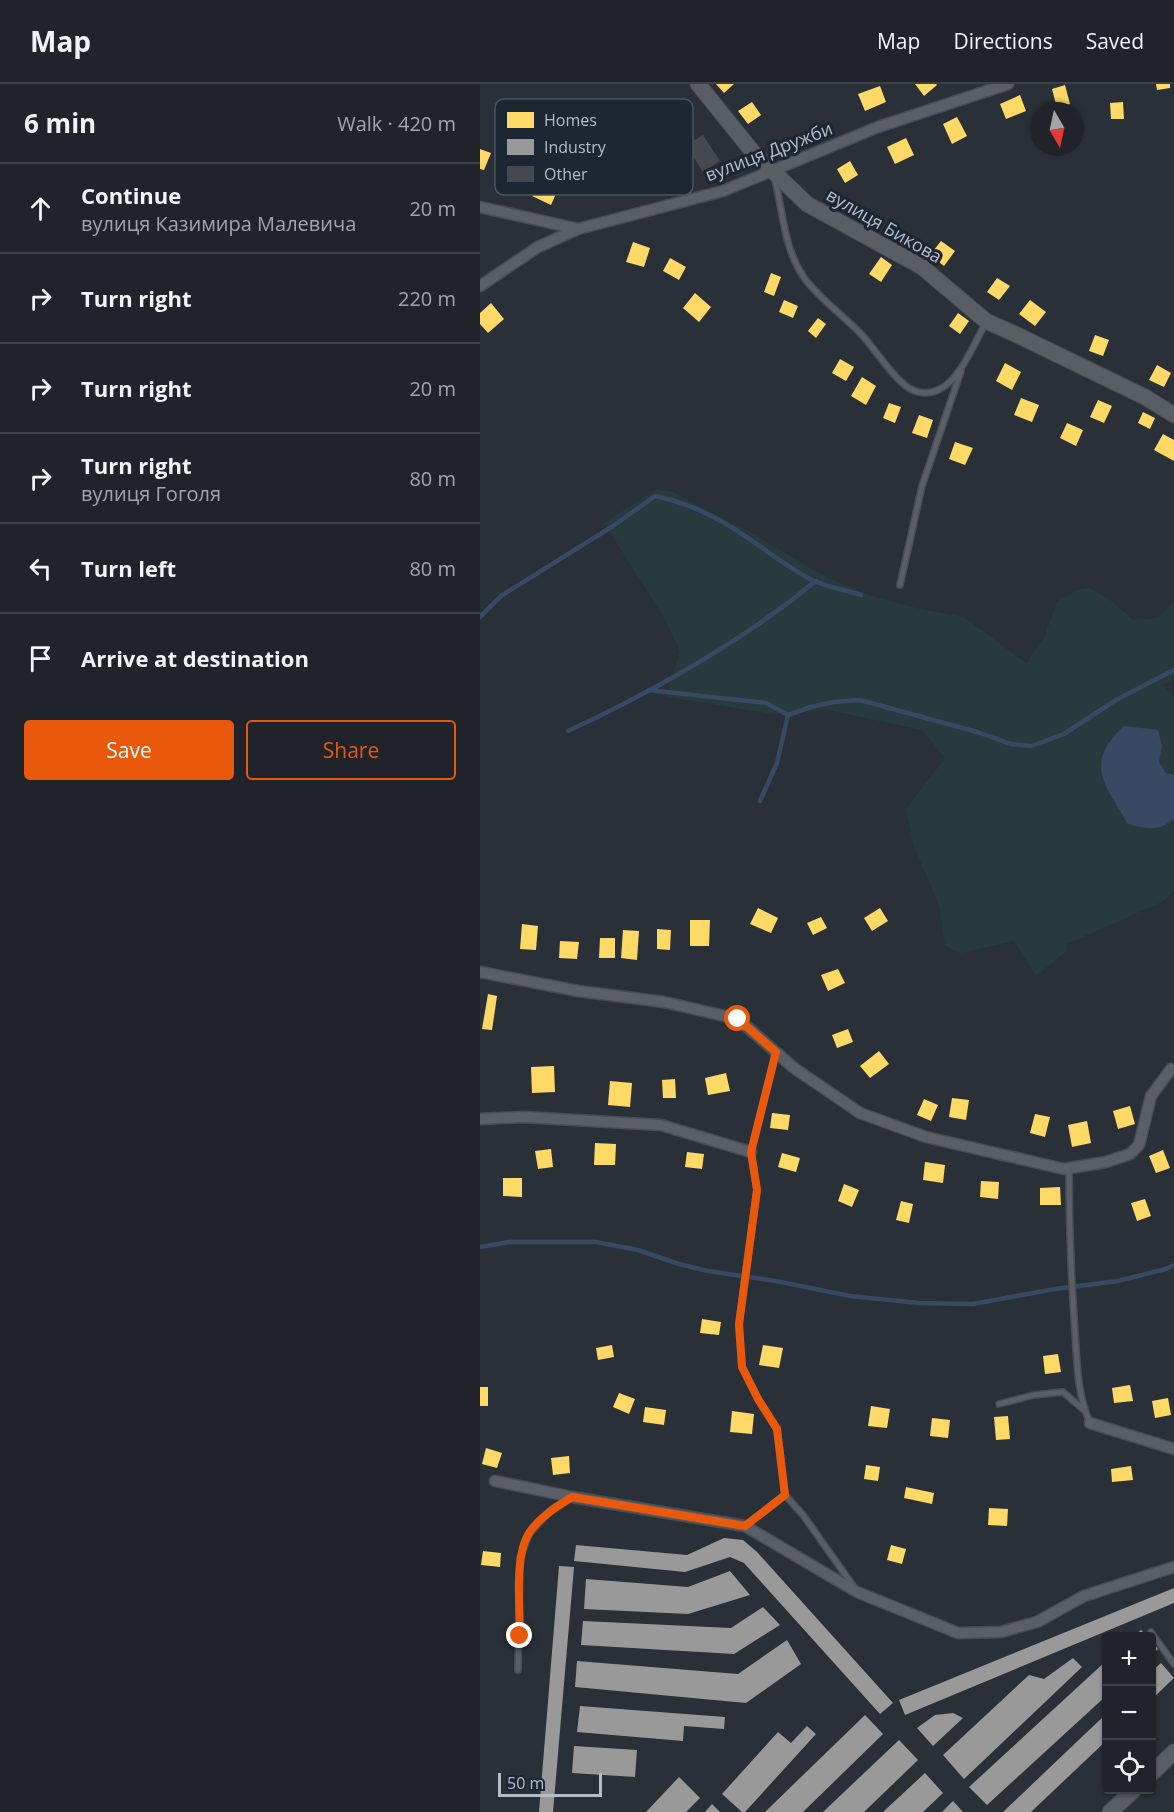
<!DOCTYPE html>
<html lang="en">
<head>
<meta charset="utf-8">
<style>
  body { margin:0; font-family:"Open Sans",sans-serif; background:#2d3036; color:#f1f3f6 }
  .controls { position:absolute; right:18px; bottom:18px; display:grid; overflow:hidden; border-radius:6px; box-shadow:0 2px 4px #0004 }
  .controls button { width:54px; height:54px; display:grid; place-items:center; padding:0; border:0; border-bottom:2px solid #3d4147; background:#20242a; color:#f1f3f6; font:30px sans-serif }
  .compass { position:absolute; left:550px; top:18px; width:54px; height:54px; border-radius:50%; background:#20242a; box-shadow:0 2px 4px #0004; rotate:171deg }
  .scale { position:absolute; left:18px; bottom:15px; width:104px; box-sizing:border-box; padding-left:6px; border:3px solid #b4bcc9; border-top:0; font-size:16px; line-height:21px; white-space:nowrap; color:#b4bcc9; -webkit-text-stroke:4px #1d2633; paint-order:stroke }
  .stop { position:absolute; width:18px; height:18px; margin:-14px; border:4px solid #ea580c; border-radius:50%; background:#fff }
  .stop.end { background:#ea580c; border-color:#fff; box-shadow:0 2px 6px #0008 }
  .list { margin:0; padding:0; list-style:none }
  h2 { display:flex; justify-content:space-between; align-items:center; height:78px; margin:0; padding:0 24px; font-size:26px }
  h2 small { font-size:20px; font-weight:400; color:#a2a4a8 }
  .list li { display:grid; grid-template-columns:39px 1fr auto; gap:18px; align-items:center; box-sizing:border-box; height:90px; padding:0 24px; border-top:2px solid #3d4147 }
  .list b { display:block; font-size:22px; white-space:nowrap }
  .list p { margin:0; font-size:20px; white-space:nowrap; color:#a2a4a8 }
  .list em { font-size:20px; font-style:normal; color:#a2a4a8 }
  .actions { display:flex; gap:12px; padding:18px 24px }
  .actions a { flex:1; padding:14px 0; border:2px solid #ea580c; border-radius:6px; text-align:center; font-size:21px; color:#ea580c }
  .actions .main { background:#ea580c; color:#fff }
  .icon { flex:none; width:33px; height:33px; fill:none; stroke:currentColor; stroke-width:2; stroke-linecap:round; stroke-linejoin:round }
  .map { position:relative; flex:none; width:694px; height:1728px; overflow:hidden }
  header { display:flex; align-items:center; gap:36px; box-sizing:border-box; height:84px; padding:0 30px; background:#20242a; border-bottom:2px solid #3d4147 }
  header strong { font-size:28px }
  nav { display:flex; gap:33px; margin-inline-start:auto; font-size:21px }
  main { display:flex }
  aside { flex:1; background:#20242a }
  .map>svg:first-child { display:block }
  .green { fill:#273a3e }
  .water { fill:#384963 }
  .homes { fill:#ffd966 }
  .industry { fill:#999 }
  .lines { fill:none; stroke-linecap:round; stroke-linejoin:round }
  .stream { stroke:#384963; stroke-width:4.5 }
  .building { fill:#444950 }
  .lane-casing { stroke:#484c53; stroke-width:8 }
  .street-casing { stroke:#484c53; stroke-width:13 }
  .secondary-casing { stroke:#484c53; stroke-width:17 }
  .lane { stroke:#5a5e66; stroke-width:5 }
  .street { stroke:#5a5e66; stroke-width:10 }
  .secondary { stroke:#595d64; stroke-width:15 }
  .route { stroke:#ea580c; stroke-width:8 }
  .labels { text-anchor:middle; stroke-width:6; stroke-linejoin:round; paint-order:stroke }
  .street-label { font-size:18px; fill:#b4bcc9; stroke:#1d2633 }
  .key { fill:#1d2633; stroke:#4a5360; stroke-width:1.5 }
  .key-label { font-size:16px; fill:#b4bcc9 }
</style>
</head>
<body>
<header>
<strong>Map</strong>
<nav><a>Map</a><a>Directions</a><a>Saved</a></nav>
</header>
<main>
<aside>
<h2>6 min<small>Walk · 420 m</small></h2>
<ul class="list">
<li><svg class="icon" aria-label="ahead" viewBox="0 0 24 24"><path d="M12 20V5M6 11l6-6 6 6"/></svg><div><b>Continue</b><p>вулиця Казимира Малевича</p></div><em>20 m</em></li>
<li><svg class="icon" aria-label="right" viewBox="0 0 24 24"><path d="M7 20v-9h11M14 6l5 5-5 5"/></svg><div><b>Turn right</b></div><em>220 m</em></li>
<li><svg class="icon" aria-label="right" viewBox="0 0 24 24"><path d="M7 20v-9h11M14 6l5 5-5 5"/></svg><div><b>Turn right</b></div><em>20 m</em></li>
<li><svg class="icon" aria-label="right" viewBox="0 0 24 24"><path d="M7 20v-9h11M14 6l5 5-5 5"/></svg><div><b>Turn right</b><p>вулиця Гоголя</p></div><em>80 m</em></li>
<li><svg class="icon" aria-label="left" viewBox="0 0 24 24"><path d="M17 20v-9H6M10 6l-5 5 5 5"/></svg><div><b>Turn left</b></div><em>80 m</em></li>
<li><svg class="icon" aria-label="arrive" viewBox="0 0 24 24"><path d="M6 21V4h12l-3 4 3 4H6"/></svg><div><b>Arrive at destination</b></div></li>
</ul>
<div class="actions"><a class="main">Save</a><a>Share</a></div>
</aside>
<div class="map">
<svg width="694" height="1728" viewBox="0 0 694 1728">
  <rect width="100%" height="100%" fill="#2a3038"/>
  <!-- green -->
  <polygon class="green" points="177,405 193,408 270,448 337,488 382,509 436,524 484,533 546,579 564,554 577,518 597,506 609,504 629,515 653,536 678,534 694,518 694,595 683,601 694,613 694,807 682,818 587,860 586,868 556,892 534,857 481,869 465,862 459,821 434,763 426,725 465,674 442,646 348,626 293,630 187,613 200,567 183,532 124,439"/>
  <!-- water -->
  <path class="water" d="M644,642L678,646L682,662L679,678L686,689L694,691V735C677,748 668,745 648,740C625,700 603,680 644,642Z"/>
  <!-- homes -->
  <g class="homes">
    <polygon points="236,0 254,0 244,9"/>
    <polygon points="435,0 456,0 457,1 444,12"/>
    <polygon points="676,0 690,0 690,4 677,6"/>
    <polygon points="585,1 590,20 577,24 572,5"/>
    <polygon points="400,2 406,18 385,27 378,10"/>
    <polygon points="540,11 546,27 526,35 520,20"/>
    <polygon points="272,18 281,31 268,40 258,27"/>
    <polygon points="643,18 644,35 631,35 630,19"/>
    <polygon points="477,33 487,52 472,60 463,40"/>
    <polygon points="426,54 434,71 415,80 407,63"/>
    <polygon points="0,65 11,69 4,86 0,85"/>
    <polygon points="370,77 378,91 365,99 357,85"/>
    <polygon points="61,94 79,103 71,121 52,112"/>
    <polygon points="461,157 475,167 464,182 450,171"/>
    <polygon points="153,158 170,164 164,183 146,178"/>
    <polygon points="401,173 412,181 401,198 389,190"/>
    <polygon points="190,174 206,183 199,196 183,187"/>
    <polygon points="291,189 301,193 294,212 284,208"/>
    <polygon points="517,194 530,202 519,216 507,208"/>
    <polygon points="215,209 231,223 219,238 203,224"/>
    <polygon points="304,216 318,222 313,234 299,228"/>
    <polygon points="550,216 566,228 555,242 539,230"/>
    <polygon points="11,219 24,235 8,249 0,240 0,229"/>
    <polygon points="478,229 489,237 480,250 469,242"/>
    <polygon points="338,234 346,240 336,254 328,247"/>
    <polygon points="615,251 629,256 623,272 609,267"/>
    <polygon points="360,275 374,283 366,297 352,289"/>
    <polygon points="525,279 541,288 532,306 516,297"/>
    <polygon points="677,281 691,289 684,303 669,296"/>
    <polygon points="382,293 396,302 386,321 371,312"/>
    <polygon points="541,314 559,321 552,338 534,331"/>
    <polygon points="618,316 632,322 624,339 610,333"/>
    <polygon points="409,319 421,323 415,339 403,334"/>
    <polygon points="663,328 675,334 670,345 658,339"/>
    <polygon points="439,331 453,336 447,354 432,349"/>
    <polygon points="587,339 603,346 596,362 580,354"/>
    <polygon points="683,350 694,356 694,377 674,366"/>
    <polygon points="475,358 493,364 485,381 469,375"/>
    <polygon points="278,824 298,834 291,849 270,840"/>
    <polygon points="400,824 408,837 392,847 384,834"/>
    <polygon points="341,833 347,844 333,851 327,839"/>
    <polygon points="210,836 230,836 229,862 210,862"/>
    <polygon points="42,840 58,842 56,866 40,865"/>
    <polygon points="177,845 191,846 190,866 177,865"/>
    <polygon points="143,846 159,847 157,876 141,874"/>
    <polygon points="120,854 135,854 135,874 119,874"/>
    <polygon points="80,857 99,858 97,875 79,874"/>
    <polygon points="358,885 365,899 348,907 341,891"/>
    <polygon points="8,910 17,912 12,946 2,945"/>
    <polygon points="368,945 373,958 357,964 352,951"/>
    <polygon points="399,967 409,980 390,994 380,982"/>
    <polygon points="74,982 75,1008 52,1009 51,983"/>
    <polygon points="246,989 250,1007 228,1011 225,994"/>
    <polygon points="195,995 196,1014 183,1014 182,996"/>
    <polygon points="130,997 152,999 150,1023 128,1021"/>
    <polygon points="472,1014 489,1016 486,1036 469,1033"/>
    <polygon points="444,1015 458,1021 451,1037 437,1031"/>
    <polygon points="650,1022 655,1040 638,1045 633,1027"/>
    <polygon points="292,1029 310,1031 308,1046 290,1044"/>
    <polygon points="555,1030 570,1033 565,1053 550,1049"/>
    <polygon points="607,1037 611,1059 592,1063 588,1041"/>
    <polygon points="115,1059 136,1060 135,1081 114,1081"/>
    <polygon points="71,1065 73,1083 58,1085 55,1067"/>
    <polygon points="683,1066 690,1084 676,1089 669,1072"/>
    <polygon points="207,1068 224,1070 222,1085 205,1083"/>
    <polygon points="302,1069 320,1074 316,1088 298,1083"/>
    <polygon points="445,1078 465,1081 463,1099 443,1096"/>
    <polygon points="23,1094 42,1094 42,1113 23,1112"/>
    <polygon points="501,1097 519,1098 518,1115 500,1113"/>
    <polygon points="364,1100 379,1106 372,1123 358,1117"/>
    <polygon points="580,1103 581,1121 560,1121 560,1104"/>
    <polygon points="665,1115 671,1132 657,1137 651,1119"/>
    <polygon points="421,1117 433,1120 429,1139 416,1136"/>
    <polygon points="222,1235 241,1238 239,1251 220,1249"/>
    <polygon points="132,1261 134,1273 118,1276 116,1264"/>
    <polygon points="283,1261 303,1264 299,1284 279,1281"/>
    <polygon points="578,1270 581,1288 565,1290 563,1272"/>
    <polygon points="650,1301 653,1317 634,1319 632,1304"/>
    <rect x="0" y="1303" width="8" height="19"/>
    <polygon points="139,1309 155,1315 149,1330 133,1323"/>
    <polygon points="688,1314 691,1331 675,1334 672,1317"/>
    <polygon points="391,1322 410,1325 407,1344 388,1342"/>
    <polygon points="165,1323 186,1326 184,1341 163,1338"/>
    <polygon points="252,1327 274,1330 272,1350 250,1348"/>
    <polygon points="528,1332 530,1355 516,1356 514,1333"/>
    <polygon points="452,1334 470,1336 468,1354 450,1352"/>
    <polygon points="6,1364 22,1369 17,1384 2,1380"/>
    <polygon points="89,1372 90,1389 73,1391 71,1374"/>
    <polygon points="386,1381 400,1383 398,1397 384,1395"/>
    <polygon points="651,1382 653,1396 632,1398 631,1385"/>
    <polygon points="426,1403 454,1409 452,1420 424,1414"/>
    <polygon points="509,1424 528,1425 527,1442 508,1441"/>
    <polygon points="411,1461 426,1465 422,1480 407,1476"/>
    <polygon points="3,1467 21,1469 20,1483 1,1481"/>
  </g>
  <!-- industry -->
  <g class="industry">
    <polygon points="244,1454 263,1456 277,1468 413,1619 400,1630 264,1479 250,1473 205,1488 94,1477 96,1461 207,1471"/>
    <polygon points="79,1482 94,1483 73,1728 59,1728"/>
    <polygon points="250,1487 270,1511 208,1530 104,1525 106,1495 208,1503"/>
    <polygon points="694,1504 694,1519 425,1631 419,1616"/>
    <polygon points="283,1523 300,1541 254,1570 101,1561 103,1537 251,1544"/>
    <polygon points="661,1546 667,1552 654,1552"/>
    <polygon points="307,1556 321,1580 266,1619 95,1603 97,1577 258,1590"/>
    <polygon points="672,1557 678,1565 672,1571"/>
    <polygon points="593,1574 602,1583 484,1695 463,1671 549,1591 564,1595"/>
    <polygon points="626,1577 626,1612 507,1721 489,1703"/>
    <polygon points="681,1579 694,1594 672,1615 672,1587"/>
    <polygon points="100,1622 245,1633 244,1645 204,1642 203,1657 97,1648"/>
    <polygon points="473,1629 483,1634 453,1662 437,1644 455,1631"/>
    <polygon points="626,1630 626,1657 551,1728 523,1728"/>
    <polygon points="385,1631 403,1650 323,1728 285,1728"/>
    <polygon points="327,1642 336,1650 265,1728 262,1728 242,1710 298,1648 311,1659"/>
    <polygon points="419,1656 438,1676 384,1728 343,1728"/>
    <polygon points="94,1662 157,1666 155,1693 92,1689"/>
    <polygon points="445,1689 463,1709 443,1728 403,1728"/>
    <polygon points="199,1693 220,1714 206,1728 166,1728"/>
    <polygon points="473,1717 483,1728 462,1728"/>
    <polygon points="232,1720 240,1728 225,1728"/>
  </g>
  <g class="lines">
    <!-- stream -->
    <g class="stream">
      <path d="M0,533L21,512L133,442L175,412C205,418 233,431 259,448C283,463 306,483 332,496C347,503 365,506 381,511"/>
      <polyline points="168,606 286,619 308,631"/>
      <path d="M88,647C176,606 261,558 336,497"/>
      <polyline points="280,717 297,679 308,631 331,623 354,618 380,616 497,648 531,660 551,662 584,650 636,616 694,586"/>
      <polyline points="0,1163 29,1158 116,1158 158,1166 199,1180 228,1187 296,1197 370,1212 439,1219 493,1220 575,1205 638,1197 686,1185 694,1181"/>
    </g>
  </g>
  <!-- building -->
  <polygon class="building" points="223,51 240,77 223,88 206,61"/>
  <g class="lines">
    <!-- lane casing -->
    <g class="lane-casing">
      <g id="lane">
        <path d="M295,96C303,128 304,164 323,192C335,211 365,233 381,250C397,267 408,288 426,302C436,310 449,311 460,305C480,296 496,256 506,238"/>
        <polyline points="420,501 442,402 481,287"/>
        <path d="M589,1086C589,1141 591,1193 595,1248C597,1278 597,1310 610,1339"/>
        <polyline points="519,1320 554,1311 583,1308 604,1326"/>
        <polyline points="305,1411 323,1431 374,1503"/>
        <polyline points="265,1442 305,1411 297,1345 278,1315 262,1283 259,1240 277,1106 271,1068 296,968"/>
        <polyline points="671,1548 694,1580"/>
        <polyline points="38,1586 40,1474 49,1450 72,1425 91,1414"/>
      </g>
    </g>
    <!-- street casing -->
    <g class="street-casing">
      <g id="street">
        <polyline points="0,123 98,145"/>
        <polyline points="0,202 58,163 98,145 243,107 398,43 528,0"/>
        <polyline points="0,888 98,907 184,918 258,935 314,984 380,1029 446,1053 584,1085 626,1078 650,1070 659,1061 671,1012 691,985"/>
        <polyline points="0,1035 43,1033 181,1041 271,1068"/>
        <polyline points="610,1339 694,1365"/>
        <polyline points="15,1397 92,1413 265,1442 377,1508 478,1549 521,1548 557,1538 604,1512 694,1483"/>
      </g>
    </g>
    <!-- secondary casing -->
    <g class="secondary-casing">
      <g id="secondary">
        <polyline points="218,0 272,67 327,120 442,183 506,237 535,250 665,313 694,331"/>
        <polyline points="672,1689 694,1668"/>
        <polyline points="630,1728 654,1706"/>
      </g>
    </g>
    <!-- lane -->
    <use href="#lane" class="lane"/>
    <!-- street -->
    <use href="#street" class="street"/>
    <!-- secondary -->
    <use href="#secondary" class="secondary"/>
  </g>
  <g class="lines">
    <!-- route -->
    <path class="route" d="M40,1552C40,1523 34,1473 49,1449C60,1433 76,1423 92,1413L265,1442L305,1411L297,1345L278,1315L262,1283L259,1240L277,1106L271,1068L296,968L258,935"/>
  </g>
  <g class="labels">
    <!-- street labels -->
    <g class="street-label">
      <text transform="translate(289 68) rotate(-21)" y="6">вулиця Дружби</text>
      <text transform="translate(404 142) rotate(30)" y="6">вулиця Бикова</text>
    </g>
  </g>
  <!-- legend -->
  <rect x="15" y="15" width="198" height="96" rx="9" class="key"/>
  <rect x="27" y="28" width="27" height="16" fill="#ffd966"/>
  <rect x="27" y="55" width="27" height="16" fill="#999"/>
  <rect x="27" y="82" width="27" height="16" fill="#444950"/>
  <g class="key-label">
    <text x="64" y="42">Homes</text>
    <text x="64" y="69">Industry</text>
    <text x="64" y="96">Other</text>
  </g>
</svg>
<div class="controls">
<button>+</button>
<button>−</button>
<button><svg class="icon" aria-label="locate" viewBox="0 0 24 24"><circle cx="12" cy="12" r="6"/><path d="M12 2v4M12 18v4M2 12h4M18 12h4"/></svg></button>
</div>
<svg class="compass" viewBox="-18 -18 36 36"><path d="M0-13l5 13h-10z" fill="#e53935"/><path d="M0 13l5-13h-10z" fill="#a2a4a8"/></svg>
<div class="scale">50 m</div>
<div class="stop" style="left:258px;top:935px"></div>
<div class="stop end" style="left:40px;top:1552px"></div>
</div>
</main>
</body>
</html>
